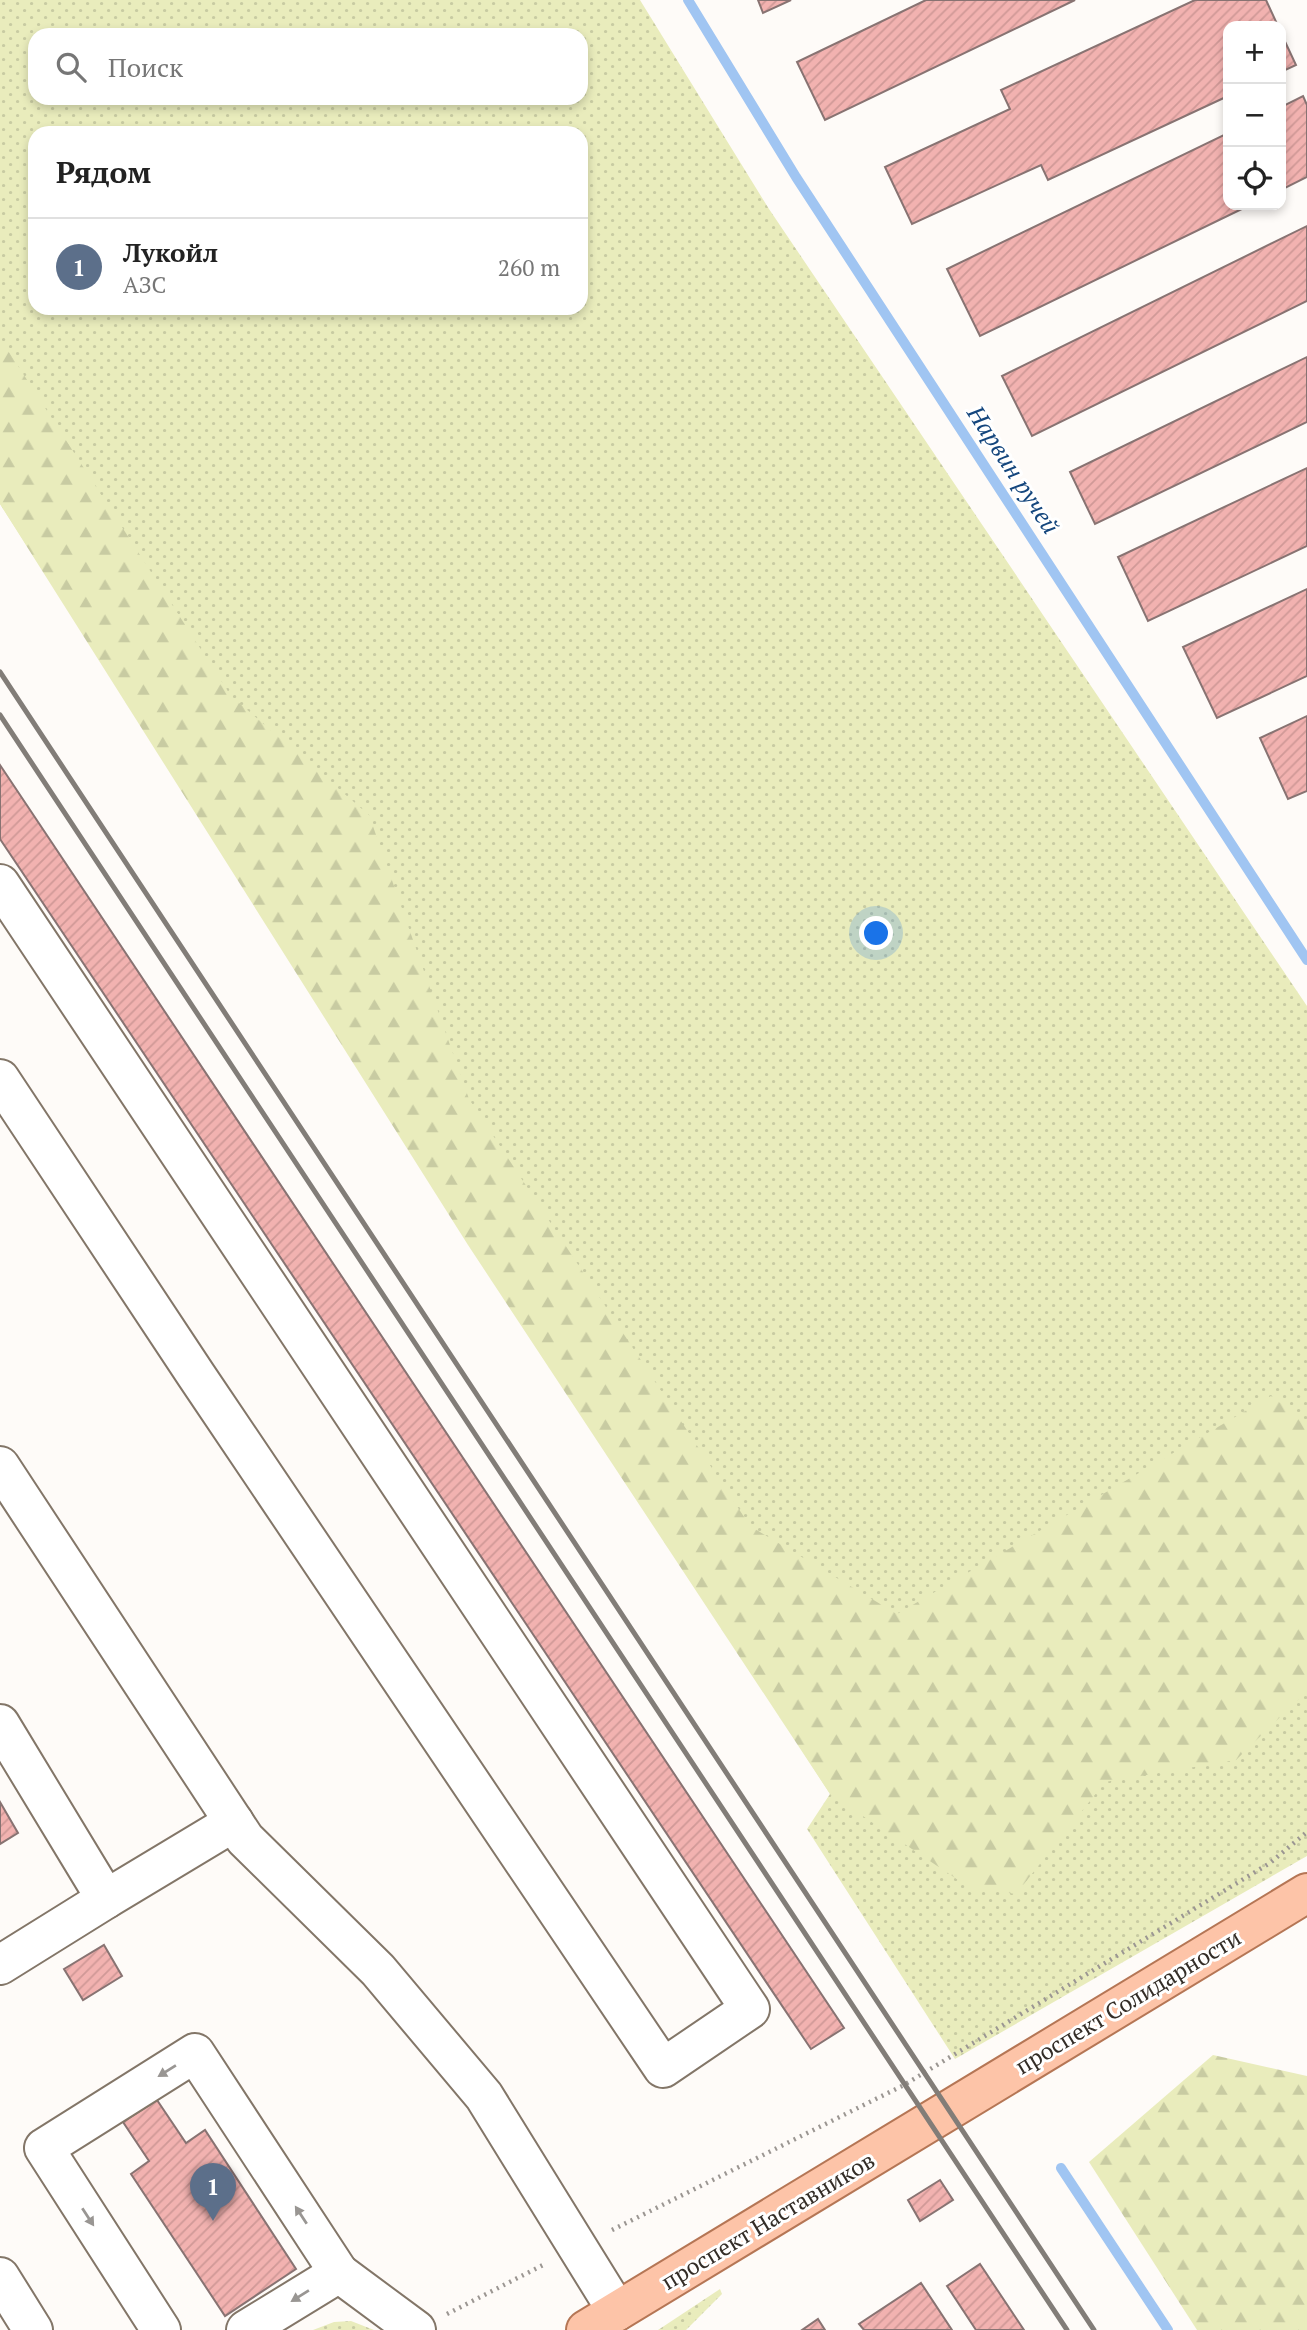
<!DOCTYPE html>
<html lang="ru">
<head>
<meta charset="utf-8">
<style>
  body { margin:0; font-family:"PT Serif",serif; background:#f6f6f6; color:#222 }
  .controls { position:absolute; right:21px; top:21px; display:grid; overflow:hidden; border-radius:14px; box-shadow:0 4px 10px #0003 }
  .controls button { width:63px; height:63px; display:grid; place-items:center; padding:0; border:0; border-bottom:2px solid #e0e0e0; background:#fff; color:#222; font:35px sans-serif }
  .you { position:absolute; left:877px; top:934px; width:24px; height:24px; margin:-18px; border:5px solid #fff; border-radius:50%; background:#1a73e8; box-shadow:0 0 0 10px #1a73e833 }
  .badge { display:grid; place-items:center; width:46px; height:46px; border-radius:50%; background:#1a73e8; color:#fff; font-size:23px; font-weight:700 }
  .pin { position:absolute; translate:-50% -58px; filter:drop-shadow(0 2px 4px #0008) }
  .pin::after { content:''; position:absolute; top:37px; width:24px; height:21px; background:inherit; clip-path:polygon(0 0,100% 0,50% 100%) }
  .list { margin:0; padding:0; list-style:none }
  h2 { display:flex; justify-content:space-between; align-items:center; height:91px; margin:0; padding:0 28px; font-size:30px }
  h2 small { font-size:23px; font-weight:400; color:#767676 }
  .list li { display:grid; grid-template-columns:46px 1fr auto; gap:21px; align-items:center; box-sizing:border-box; height:98px; padding:0 28px; border-top:2px solid #e0e0e0 }
  .list b { display:block; font-size:26px; white-space:nowrap }
  .list p { margin:0; font-size:23px; white-space:nowrap; color:#767676 }
  .list em { font-size:23px; font-style:normal; color:#767676 }
  .icon { flex:none; width:38px; height:38px; fill:none; stroke:currentColor; stroke-width:2; stroke-linecap:round; stroke-linejoin:round }
  .map { position:relative; flex:none; width:1307px; height:2330px; overflow:hidden }
  .search { position:absolute; background:#fff; box-shadow:0 4px 10px #0003; left:28px; top:28px; width:560px; height:77px; display:flex; align-items:center; gap:18px; box-sizing:border-box; padding:0 24px; border-radius:21px; color:#767676; font-size:26px }
  .panel { position:absolute; background:#fff; box-shadow:0 4px 10px #0003; left:28px; top:126px; width:560px; height:189px; border-radius:21px }
  .map>svg:first-child { display:block }
  .grass { fill:url(#grass-dots); fill-rule:evenodd }
  .forest { fill:url(#forest-firs) }
  .lines { fill:none; stroke-linecap:round; stroke-linejoin:round }
  .stream { stroke:#a0c5f2; stroke-width:10 }
  .building { fill:url(#building-hatch); stroke:#887372; stroke-width:2 }
  .minor-casing { stroke:#837668; stroke-width:42 }
  .major-casing { stroke:#b57655; stroke-width:42 }
  .path { stroke:#9b9692; stroke-width:4.5; stroke-dasharray:2 5; stroke-linecap:butt }
  .minor { stroke:#fff; stroke-width:38 }
  .major { stroke:#fdc4a8; stroke-width:38 }
  .rail { stroke:#827d78; stroke-width:5 }
  .oneway { fill:#999693 }
  .labels { text-anchor:middle; stroke-width:6; stroke-linejoin:round; paint-order:stroke }
  .street-label { font-size:23px; fill:#332d27; stroke:#fff }
  .water-label { font-size:24px; font-style:italic; fill:#14467d; stroke:#fff }
</style>
</head>
<body>
<div class="map">
<svg width="1307" height="2330" viewBox="0 0 1307 2330">
  <defs>
    <pattern id="grass-dots" width="8" height="8" patternUnits="userSpaceOnUse" patternTransform="scale(1.75)"><rect width="8" height="8" fill="#e9ecbc"/><path d="M2 2h.1M6 6h.1" fill="none" stroke="#c8cba2" stroke-width="1.8" stroke-linecap="round"/></pattern>
    <pattern id="forest-firs" width="22" height="20" patternUnits="userSpaceOnUse" patternTransform="scale(1.75)"><rect width="22" height="20" fill="#e9ecbc"/><path d="M5 1l3.5 6h-7zM16 11l3.5 6h-7z" fill="#c8cba2"/></pattern>
    <pattern id="building-hatch" width="6" height="6" patternUnits="userSpaceOnUse" patternTransform="scale(1.75)"><rect width="6" height="6" fill="#f2b2b0"/><path d="M-1 1l2-2M0 6l6-6M5 7l2-2" fill="none" stroke="#d09997"/></pattern>
  </defs>
  <rect width="100%" height="100%" fill="#fefbf8"/>
  <!-- grass -->
  <g class="grass">
    <path d="M0,0H640L769,209L1307,1006V1856L955,2059L807,1829L830,1794L0,504ZM35,35H581V98H35ZM35,133H581V308H35Z"/>
    <polygon points="720,2289 722,2294 686,2330 658,2330"/>
    <polygon points="351,2321 374,2330 313,2330 334,2322"/>
  </g>
  <!-- forest -->
  <g class="forest">
    <polygon points="0,338 231,696 369,815 469,1099 750,1526 897,1614 1271,1396 1307,1422 1307,1691 1236,1760 1105,1782 1016,1894 970,1888 830,1794 468,1245 0,504"/>
    <polygon points="1213,2055 1307,2076 1307,2330 1197,2330 1089,2162"/>
  </g>
  <g class="lines">
    <!-- stream -->
    <g class="stream">
      <polyline points="688,0 796,177 1307,960"/>
      <polyline points="1061,2168 1168,2330"/>
    </g>
  </g>
  <!-- building -->
  <g class="building">
    <polygon points="758,0 791,0 763,13"/>
    <polygon points="926,0 1075,0 825,120 797,62"/>
    <polygon points="1195,0 1266,0 1278,26 1228,26 1228,96 1048,180 1041,165 912,224 885,167 1010,109 1001,90"/>
    <polygon points="1281,33 1296,65 1281,72"/>
    <polygon points="1303,96 1307,105 1307,177 1281,190 1281,107"/>
    <polygon points="1228,133 1228,205 1250,205 980,336 947,269"/>
    <polygon points="1307,226 1307,301 1032,436 1002,376"/>
    <polygon points="1307,357 1307,422 1095,524 1070,472"/>
    <polygon points="1307,468 1307,546 1148,621 1118,557"/>
    <polygon points="1307,589 1307,676 1217,718 1183,647"/>
    <polygon points="1307,716 1307,791 1288,799 1260,738"/>
    <polygon points="0,765 844,2028 811,2049 0,839"/>
    <polygon points="0,1802 18,1833 0,1844"/>
    <polygon points="104,1945 122,1976 83,2000 64,1969"/>
    <polygon points="157,2100 186,2143 205,2130 296,2269 225,2316 131,2174 149,2161 123,2122"/>
    <polygon points="940,2180 953,2200 920,2221 908,2200"/>
    <polygon points="980,2264 1024,2330 976,2330 947,2286"/>
    <polygon points="921,2283 952,2330 864,2330 859,2324"/>
    <polygon points="818,2319 825,2330 802,2330"/>
  </g>
  <g class="lines">
    <!-- minor casing -->
    <g class="minor-casing">
      <g id="minor">
        <polyline points="0,884 750,2009 663,2068 196,1375 0,1079"/>
        <polyline points="0,1466 245,1839 378,1970 484,2096 617,2311"/>
        <polyline points="0,1724 106,1899 234,1822"/>
        <polyline points="0,1965 106,1899"/>
        <polyline points="0,2277 33,2330"/>
        <polyline points="161,2330 44,2148 195,2053 339,2273"/>
        <polyline points="246,2330 339,2273 416,2330"/>
      </g>
    </g>
    <!-- major casing -->
    <g class="major-casing">
      <polyline id="major" points="586,2330 1307,1893"/>
    </g>
    <!-- path -->
    <g class="path">
      <polyline points="612,2230 904,2085 1270,1863 1307,1832"/>
      <polyline points="447,2314 545,2264"/>
    </g>
    <!-- minor -->
    <use href="#minor" class="minor"/>
    <!-- major -->
    <use href="#major" class="major"/>
    <!-- rail -->
    <g class="rail">
      <polyline points="0,672 1094,2330"/>
      <polyline points="0,715 1067,2330"/>
    </g>
  </g>
  <!-- one-way arrows -->
  <defs><path id="oneway-solid" d="M-6-.8H1V-3.2L6.5 0L1 3.2V.8H-6Z" transform="scale(1.75)"/></defs>
  <g class="oneway">
    <use href="#oneway-solid" transform="translate(167 2071) rotate(148)"/>
    <use href="#oneway-solid" transform="translate(301 2215) rotate(-123)"/>
    <use href="#oneway-solid" transform="translate(88 2217) rotate(57)"/>
    <use href="#oneway-solid" transform="translate(300 2296) rotate(148)"/>
  </g>
  <g class="labels">
    <!-- street labels -->
    <g class="street-label">
      <text transform="translate(1128 2002) rotate(-31)" y="8">проспект Солидарности</text>
      <text transform="translate(768 2221) rotate(-31)" y="8">проспект Наставников</text>
    </g>
    <!-- water labels -->
    <g class="water-label">
      <text transform="translate(1013 470) rotate(57)" y="8">Нарвин ручей</text>
    </g>
  </g>
</svg>
<div class="controls">
<button>+</button>
<button>−</button>
<button><svg class="icon" aria-label="locate" viewBox="0 0 24 24"><circle cx="12" cy="12" r="6"/><path d="M12 2v4M12 18v4M2 12h4M18 12h4"/></svg></button>
</div>
<div class="you"></div>
<div class="pin badge" style="left:213px;top:2221px;background:#5c6f8a">1</div>
<div class="search"><svg class="icon" aria-label="search" viewBox="0 0 24 24"><circle cx="10" cy="10" r="6"/><path d="M15 15l6 6"/></svg>Поиск</div>
<section class="panel">
<h2>Рядом<small></small></h2>
<ul class="list">
<li><span class="badge" style="background:#5c6f8a">1</span><div><b>Лукойл</b><p>АЗС</p></div><em>260 m</em></li>
</ul>
</section>
</div>
</body>
</html>
